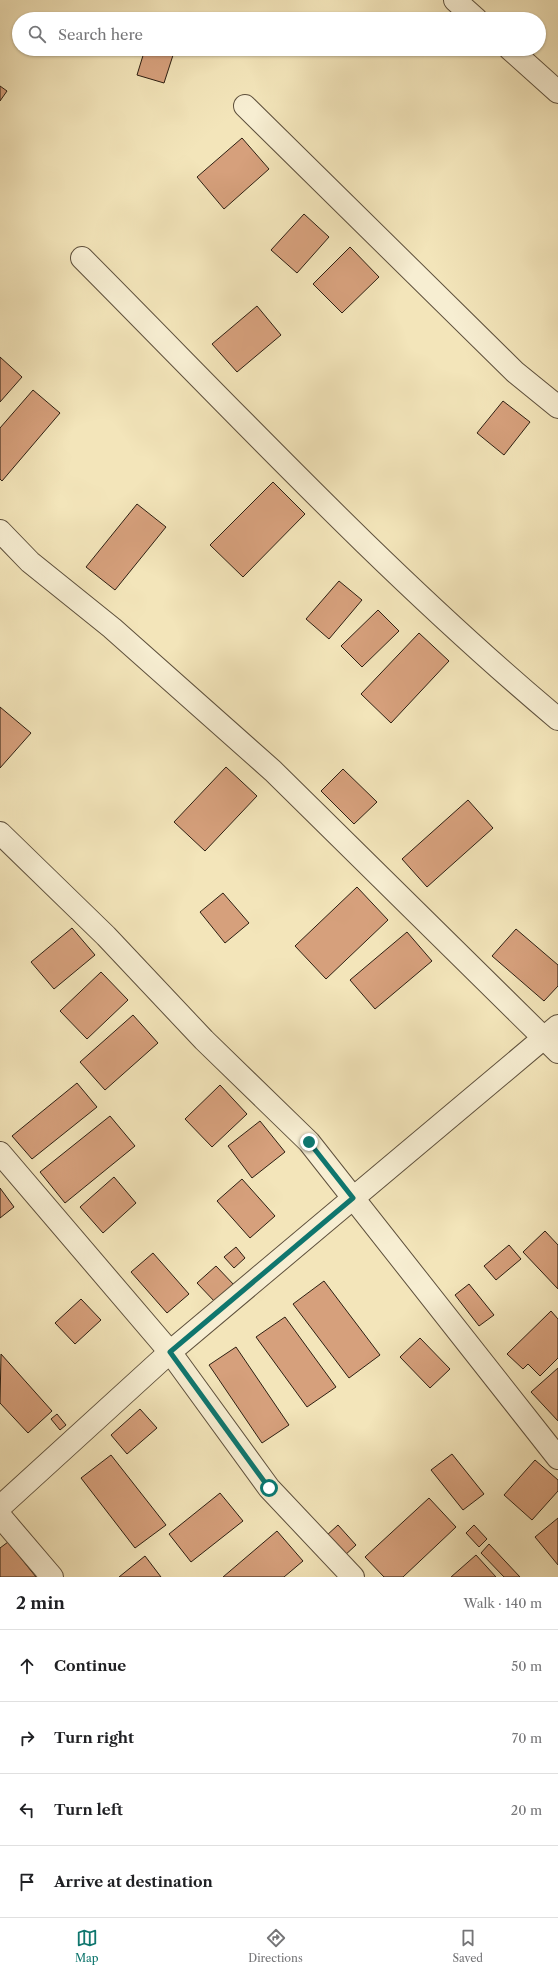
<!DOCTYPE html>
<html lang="en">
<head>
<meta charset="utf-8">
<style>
  body { margin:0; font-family:"Libre Caslon Text",serif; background:#f6f6f6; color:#202124 }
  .stop { position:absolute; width:12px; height:12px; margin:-9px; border:3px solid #0f766e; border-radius:50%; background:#fff }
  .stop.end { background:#0f766e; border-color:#fff; box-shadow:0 1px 4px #0008 }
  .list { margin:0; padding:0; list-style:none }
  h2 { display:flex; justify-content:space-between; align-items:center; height:52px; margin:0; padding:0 16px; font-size:17px }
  h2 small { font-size:13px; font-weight:400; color:#757577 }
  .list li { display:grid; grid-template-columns:26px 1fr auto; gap:12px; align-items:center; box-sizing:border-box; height:72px; padding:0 16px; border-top:1px solid #e0e0e0 }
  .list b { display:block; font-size:15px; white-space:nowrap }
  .list em { font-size:13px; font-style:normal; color:#757577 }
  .icon { flex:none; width:22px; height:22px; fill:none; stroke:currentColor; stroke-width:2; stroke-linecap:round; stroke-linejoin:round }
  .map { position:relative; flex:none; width:558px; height:1577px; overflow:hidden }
  .search { position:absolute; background:#fff; box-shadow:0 1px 3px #0004; left:12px; right:12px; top:12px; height:44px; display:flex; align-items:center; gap:10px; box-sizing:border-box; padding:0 14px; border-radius:22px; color:#757577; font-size:15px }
  .sheet { height:340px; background:#fff }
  nav { display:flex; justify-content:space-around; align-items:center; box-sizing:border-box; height:56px; border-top:1px solid #e0e0e0; background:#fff; font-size:11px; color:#757577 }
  nav a { display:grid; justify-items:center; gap:2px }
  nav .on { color:#0f766e }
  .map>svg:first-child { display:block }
  .building { fill:#d6a07c; stroke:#2d1f12 }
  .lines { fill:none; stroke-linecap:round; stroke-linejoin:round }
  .minor-casing { stroke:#5e503c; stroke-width:24 }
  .minor { stroke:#f7eed2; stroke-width:22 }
  .route { stroke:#0f766e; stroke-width:5 }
</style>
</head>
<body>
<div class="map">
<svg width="558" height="1577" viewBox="0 0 558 1577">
  <rect width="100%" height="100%" fill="#f3e5ba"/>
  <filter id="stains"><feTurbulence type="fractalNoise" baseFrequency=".005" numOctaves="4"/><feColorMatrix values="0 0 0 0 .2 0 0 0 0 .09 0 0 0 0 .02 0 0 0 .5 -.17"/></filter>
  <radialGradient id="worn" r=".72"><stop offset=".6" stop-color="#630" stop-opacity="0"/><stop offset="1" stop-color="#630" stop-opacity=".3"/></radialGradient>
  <!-- building -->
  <g class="building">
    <polygon points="145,49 175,49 164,83 137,75"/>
    <polygon points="0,86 7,91 0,101"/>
    <polygon points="242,138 269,169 224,209 197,177"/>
    <polygon points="304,214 329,237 297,273 271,250"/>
    <polygon points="350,247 379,277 342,313 313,284"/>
    <polygon points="257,306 281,335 237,372 212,344"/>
    <polygon points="0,357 22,377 0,402"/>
    <polygon points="33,390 60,413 2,481 0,479 0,428"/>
    <polygon points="503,401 530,422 504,455 477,433"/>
    <polygon points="273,482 305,514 243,577 210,545"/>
    <polygon points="137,504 166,527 115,590 86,567"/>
    <polygon points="339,581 362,600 329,639 306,619"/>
    <polygon points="378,610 399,631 362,667 341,646"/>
    <polygon points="419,633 449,661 391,723 361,694"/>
    <polygon points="0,707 31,733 0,768"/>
    <polygon points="226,767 257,796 205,851 174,822"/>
    <polygon points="343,769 377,802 354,824 321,791"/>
    <polygon points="468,800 493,828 427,887 402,859"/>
    <polygon points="357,887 388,920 326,979 295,946"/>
    <polygon points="223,893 249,923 225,943 200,912"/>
    <polygon points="72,928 95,955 54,989 31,962"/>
    <polygon points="516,929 558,965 558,986 544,1001 492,956"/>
    <polygon points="407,932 432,961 375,1009 350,980"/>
    <polygon points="101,972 128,1000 87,1039 60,1011"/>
    <polygon points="133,1015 158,1043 105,1090 80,1062"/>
    <polygon points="77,1083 97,1107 32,1159 12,1136"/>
    <polygon points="220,1085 247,1114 212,1147 185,1119"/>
    <polygon points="110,1116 135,1146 65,1203 40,1172"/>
    <polygon points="260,1121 285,1152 252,1178 228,1146"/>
    <polygon points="114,1177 136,1203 103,1233 80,1207"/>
    <polygon points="242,1179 275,1216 250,1238 217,1201"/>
    <polygon points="0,1188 14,1207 0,1218"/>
    <polygon points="545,1231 558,1245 558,1289 523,1252"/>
    <polygon points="509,1245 521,1259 496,1280 484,1266"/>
    <polygon points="236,1247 245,1258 234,1268 224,1257"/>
    <polygon points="153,1253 189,1294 167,1313 131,1272"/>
    <polygon points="216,1266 235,1286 216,1303 197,1283"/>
    <polygon points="324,1281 380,1355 349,1378 293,1304"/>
    <polygon points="469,1284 494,1315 479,1326 455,1295"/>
    <polygon points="81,1299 101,1320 75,1344 55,1323"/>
    <polygon points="551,1311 558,1319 558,1358 540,1376 528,1364 523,1369 507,1354"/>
    <polygon points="285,1317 336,1387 307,1407 256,1337"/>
    <polygon points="420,1338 450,1369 430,1388 400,1357"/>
    <polygon points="236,1347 289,1425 262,1443 209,1365"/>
    <polygon points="1,1354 52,1411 28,1433 0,1403"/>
    <polygon points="558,1368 558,1421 531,1392"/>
    <polygon points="140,1409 157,1428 127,1454 111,1435"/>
    <polygon points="57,1414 66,1425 60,1430 51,1419"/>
    <polygon points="452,1454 484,1494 463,1510 431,1470"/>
    <polygon points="111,1455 166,1525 135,1548 81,1478"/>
    <polygon points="535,1460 558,1480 558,1491 532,1520 504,1495"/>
    <polygon points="220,1493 243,1521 191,1562 169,1534"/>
    <polygon points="429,1498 456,1527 403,1577 384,1577 365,1557"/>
    <polygon points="558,1518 558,1565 535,1537"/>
    <polygon points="338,1525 356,1545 343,1557 326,1536"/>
    <polygon points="474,1525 487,1539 479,1547 466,1533"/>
    <polygon points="277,1531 303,1561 284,1577 223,1577"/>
    <polygon points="8,1542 36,1577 0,1577 0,1548"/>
    <polygon points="489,1544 520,1577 504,1577 481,1553"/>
    <polygon points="476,1555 496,1577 451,1577"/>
    <polygon points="145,1556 161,1577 119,1577"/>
  </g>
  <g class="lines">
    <!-- minor casing -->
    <g class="minor-casing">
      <g id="minor">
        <polyline points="455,0 476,19"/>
        <polyline points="510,49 558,92"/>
        <polyline points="245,106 515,372 558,407"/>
        <path d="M82,258C238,415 389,577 558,719"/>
        <polyline points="0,531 30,562 112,628 273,771 558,1052"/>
        <polyline points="0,833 106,936 204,1040 309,1142 558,1458"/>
        <polyline points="0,1153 170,1352 269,1488 353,1577"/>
        <polyline points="0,1507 170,1352 558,1026"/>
        <polyline points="0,1516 52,1577"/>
      </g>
    </g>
    <!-- minor -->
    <use href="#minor" class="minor"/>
  </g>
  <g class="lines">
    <!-- route -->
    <polyline class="route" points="269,1488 170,1352 353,1198 309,1142"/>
  </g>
  <rect width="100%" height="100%" filter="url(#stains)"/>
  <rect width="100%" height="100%" fill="url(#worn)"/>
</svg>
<div class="stop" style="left:269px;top:1488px"></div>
<div class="stop end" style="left:309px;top:1142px"></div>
<div class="search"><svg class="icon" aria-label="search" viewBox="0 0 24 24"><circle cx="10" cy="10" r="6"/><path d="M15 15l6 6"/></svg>Search here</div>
</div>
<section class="sheet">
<h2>2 min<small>Walk · 140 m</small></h2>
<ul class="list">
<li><svg class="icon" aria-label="ahead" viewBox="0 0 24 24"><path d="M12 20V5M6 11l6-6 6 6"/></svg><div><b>Continue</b></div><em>50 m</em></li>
<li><svg class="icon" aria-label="right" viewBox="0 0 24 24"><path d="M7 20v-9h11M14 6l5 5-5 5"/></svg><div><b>Turn right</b></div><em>70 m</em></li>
<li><svg class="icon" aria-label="left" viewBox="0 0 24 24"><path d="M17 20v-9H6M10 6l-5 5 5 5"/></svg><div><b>Turn left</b></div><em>20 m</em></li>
<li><svg class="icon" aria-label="arrive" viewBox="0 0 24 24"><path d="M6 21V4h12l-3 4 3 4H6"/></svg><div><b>Arrive at destination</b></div></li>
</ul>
</section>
<nav>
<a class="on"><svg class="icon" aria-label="map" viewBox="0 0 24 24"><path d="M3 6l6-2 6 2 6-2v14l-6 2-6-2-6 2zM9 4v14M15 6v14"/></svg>Map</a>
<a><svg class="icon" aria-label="directions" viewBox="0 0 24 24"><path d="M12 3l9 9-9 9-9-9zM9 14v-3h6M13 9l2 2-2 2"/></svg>Directions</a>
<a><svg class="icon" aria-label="saved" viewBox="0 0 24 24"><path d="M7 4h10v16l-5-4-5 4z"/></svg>Saved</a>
</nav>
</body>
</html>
